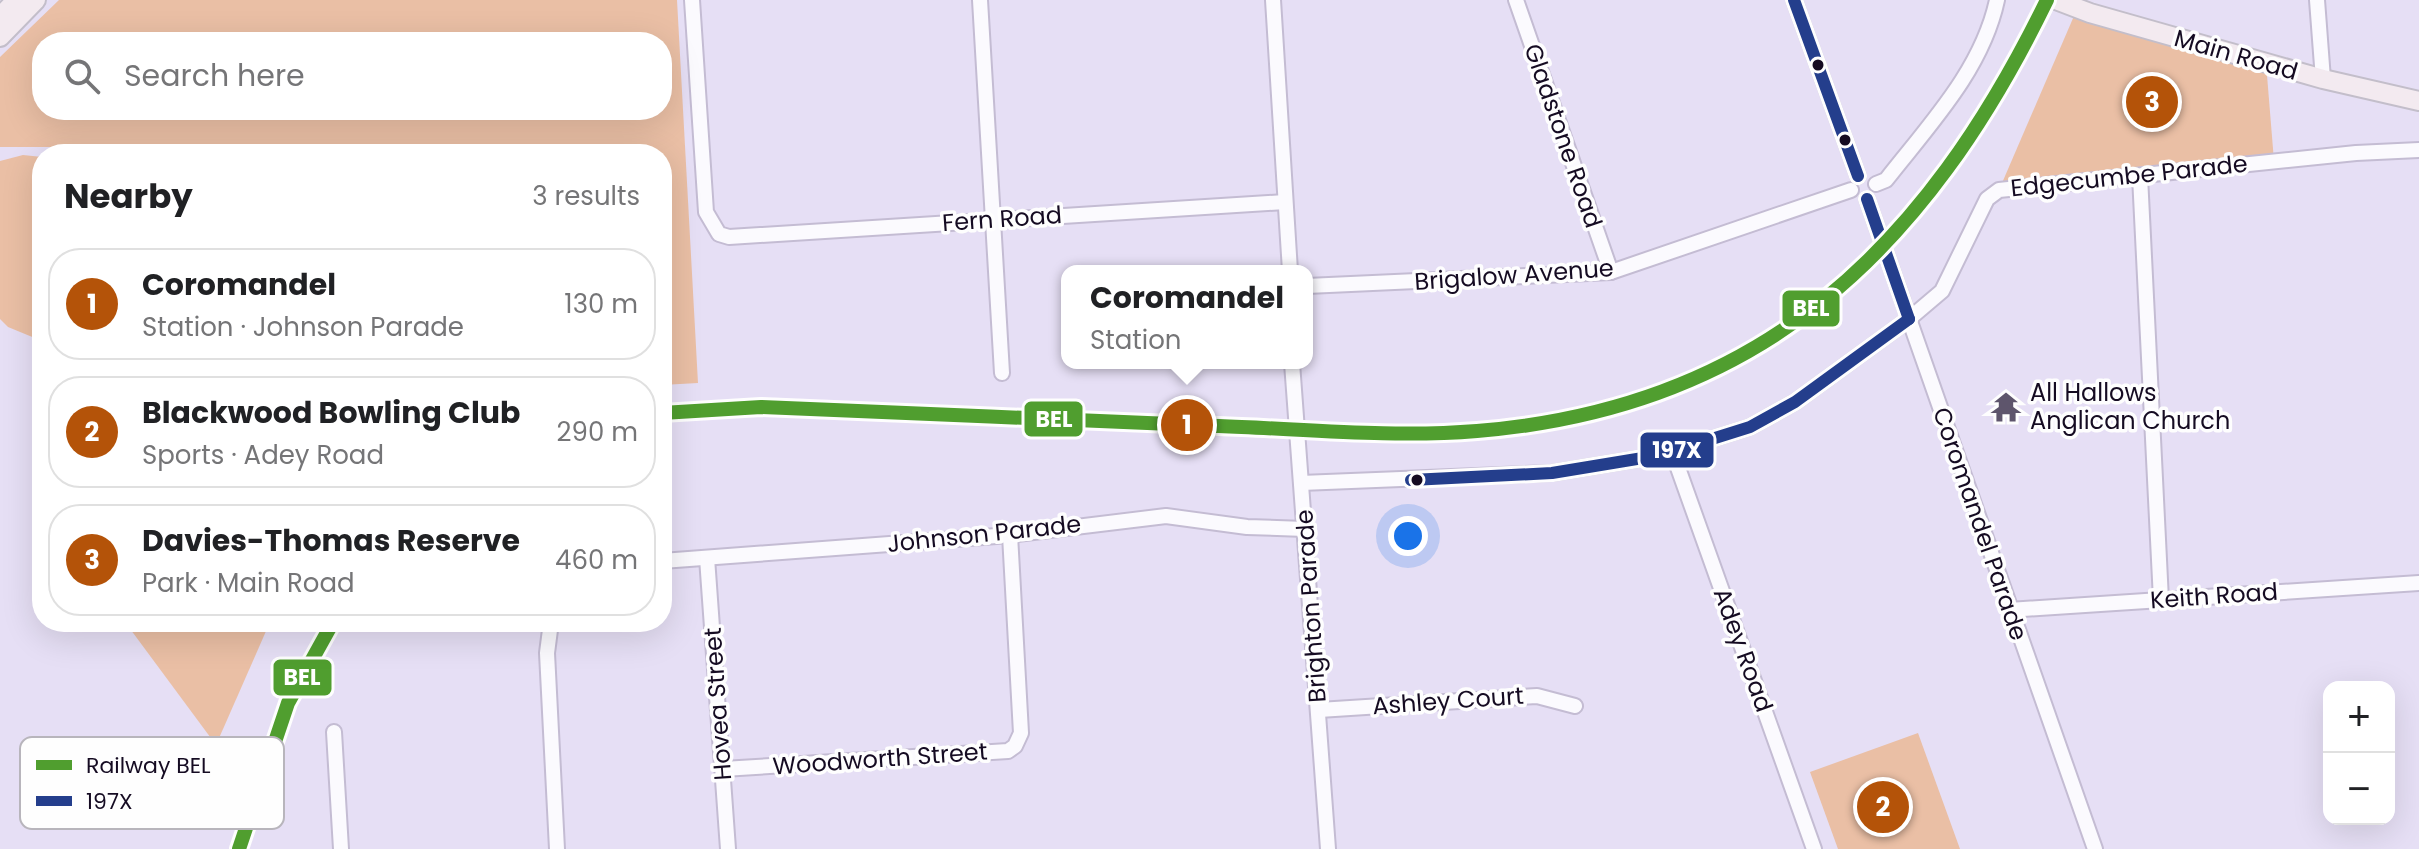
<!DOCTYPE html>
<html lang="en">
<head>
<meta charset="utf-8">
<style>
  body { margin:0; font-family:Poppins,sans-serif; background:#f2f2f2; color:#202124 }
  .controls { position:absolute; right:24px; bottom:24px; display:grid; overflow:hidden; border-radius:16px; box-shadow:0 8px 32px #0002 }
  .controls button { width:72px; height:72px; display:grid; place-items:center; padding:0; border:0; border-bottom:2px solid #e0e0e0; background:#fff; color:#202124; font:40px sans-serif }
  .you { position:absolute; left:1408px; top:536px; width:28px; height:28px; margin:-20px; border:6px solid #fff; border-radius:50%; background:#1a73e8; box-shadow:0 0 0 12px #1a73e833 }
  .badge { display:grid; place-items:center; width:52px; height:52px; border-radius:50%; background:#b45309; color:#fff; font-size:26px; font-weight:700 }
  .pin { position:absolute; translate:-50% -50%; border:4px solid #fff; box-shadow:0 2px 8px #0006 }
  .popup { position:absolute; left:1061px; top:265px; width:252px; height:104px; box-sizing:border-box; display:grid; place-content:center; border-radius:16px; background:#fff; filter:drop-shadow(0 2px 6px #0005); font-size:26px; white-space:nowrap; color:#757577 }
  .popup b { font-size:30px; color:#202124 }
  .popup::after { content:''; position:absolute; left:50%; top:100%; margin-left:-16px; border:16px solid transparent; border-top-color:#fff }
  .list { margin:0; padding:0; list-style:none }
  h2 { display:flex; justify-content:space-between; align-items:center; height:104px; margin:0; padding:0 32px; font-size:34px }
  h2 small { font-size:26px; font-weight:400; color:#757577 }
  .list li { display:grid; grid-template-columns:52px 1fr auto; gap:24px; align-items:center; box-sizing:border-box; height:112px; margin:0 16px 16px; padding:0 16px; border:2px solid #e0e0e0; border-radius:32px }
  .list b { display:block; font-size:30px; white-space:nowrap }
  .list p { margin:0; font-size:26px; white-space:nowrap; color:#757577 }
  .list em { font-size:26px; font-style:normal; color:#757577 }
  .icon { flex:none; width:44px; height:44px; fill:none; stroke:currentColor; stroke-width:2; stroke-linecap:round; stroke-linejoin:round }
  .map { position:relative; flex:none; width:2419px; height:849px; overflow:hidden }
  .search { position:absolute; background:#fff; box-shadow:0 8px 32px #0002; left:32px; top:32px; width:640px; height:88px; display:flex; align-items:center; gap:20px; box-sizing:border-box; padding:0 28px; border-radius:32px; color:#757577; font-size:30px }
  .panel { position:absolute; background:#fff; box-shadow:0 8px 32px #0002; left:32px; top:144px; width:640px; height:488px; border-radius:32px }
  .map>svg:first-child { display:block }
  .green { fill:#eabfa5; fill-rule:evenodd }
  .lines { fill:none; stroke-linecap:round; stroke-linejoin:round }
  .minor-casing { stroke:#c4bcd3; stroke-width:18 }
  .major-casing { stroke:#c3beca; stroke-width:22 }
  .minor { stroke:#fbfafe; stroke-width:14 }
  .major { stroke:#f3eaf0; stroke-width:18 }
  .bus-1-casing { stroke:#fefefe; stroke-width:18 }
  .bus-1 { stroke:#243e8c; stroke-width:12 }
  .rail-1-casing { stroke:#fefefe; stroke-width:20 }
  .rail-1 { stroke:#509e2f; stroke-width:14 }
  .bus-dot { fill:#150b22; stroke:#fefefe; stroke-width:3 }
  .labels { text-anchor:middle; stroke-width:7; stroke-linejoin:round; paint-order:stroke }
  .street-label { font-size:24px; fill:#150b22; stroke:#fefefe }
  .poi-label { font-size:24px; fill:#150b22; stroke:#fefefe; text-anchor:start }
  .key { fill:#fefefe; stroke:#b8b5bc; stroke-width:2 }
  .key-label { font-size:22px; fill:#150b22 }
  .line-badge { stroke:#fefefe; stroke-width:3 }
  .badge-label { font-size:22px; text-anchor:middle; font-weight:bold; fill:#fff }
</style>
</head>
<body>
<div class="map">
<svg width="2419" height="849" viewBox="0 0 2419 849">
  <rect width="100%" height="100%" fill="#e6dff5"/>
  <!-- green -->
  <g class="green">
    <path d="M59,0H677L698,383L662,385V154H137L136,147H0V57ZM42,42H662V110H42Z"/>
    <polygon points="2077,9 2266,63 2274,161 1999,190"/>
    <polygon points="23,155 42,157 42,341 8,327 0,319 0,161"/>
    <polygon points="125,622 270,622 216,745"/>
    <polygon points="1918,733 1960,849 1838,849 1810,772"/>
  </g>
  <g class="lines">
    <!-- minor casing -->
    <g class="minor-casing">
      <g id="minor">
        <polyline points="692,0 706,212 719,234 729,237 1285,202"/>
        <polyline points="980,0 1002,373"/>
        <polyline points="1273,0 1290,271"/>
        <polyline points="1516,0 1611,272"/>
        <polyline points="1794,0 1858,176"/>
        <polyline points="2317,0 2323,79"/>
        <polyline points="2140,176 2161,600"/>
        <path d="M1876,184L1886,180C1929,125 1982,70 1997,0"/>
        <polyline points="1867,199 2095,849"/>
        <polyline points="1307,286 1611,272 1851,190"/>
        <polyline points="1292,363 1328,849"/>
        <polyline points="1672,451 1814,849"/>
        <polyline points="1301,483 1552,473 1661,455 1750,427 1795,402 1909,319 1942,291 1987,199 1999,190 2356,153 2419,150"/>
        <polyline points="707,558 728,849"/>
        <polyline points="662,561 1010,535 1166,516 1247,527 1305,529"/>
        <polyline points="2009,610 2419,583"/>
        <polyline points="551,622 547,653 557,849"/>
        <polyline points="1319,710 1537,696 1575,706"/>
        <polyline points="334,732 341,849"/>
        <polyline points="723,769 1008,751 1015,746 1021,733 1010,535"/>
      </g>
    </g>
    <!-- major casing -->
    <g class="major-casing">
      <g id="major">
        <polyline points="2056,0 2090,13 2323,79 2419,101"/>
        <polyline points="0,17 16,0"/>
        <polyline points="0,37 36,0"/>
      </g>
    </g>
    <!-- minor -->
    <use href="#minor" class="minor"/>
    <!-- major -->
    <use href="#major" class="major"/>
    <!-- bus-1 casing -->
    <g class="bus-1-casing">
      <g id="bus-1">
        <polyline points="1794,0 1858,176"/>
        <polyline points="1867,199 1909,319"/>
        <polyline points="1411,480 1552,473 1661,455 1750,427 1795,402 1909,319"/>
      </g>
    </g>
    <!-- bus-1 -->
    <use href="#bus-1" class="bus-1"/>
    <!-- rail-1 casing -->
    <g class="rail-1-casing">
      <g id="rail-1">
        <path d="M662,413L761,407C914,413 1066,420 1219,426C1304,429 1392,438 1477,431C1763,408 1926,248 2047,0"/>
        <polyline points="239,849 288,703 333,622"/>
      </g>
    </g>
    <!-- rail-1 -->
    <use href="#rail-1" class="rail-1"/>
  </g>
  <!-- icons -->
  <defs>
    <g id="temple-bare" transform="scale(2.4)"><path d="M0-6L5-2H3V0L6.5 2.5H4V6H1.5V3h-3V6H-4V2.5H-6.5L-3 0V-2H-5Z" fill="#5e556c" stroke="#fefefe" stroke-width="2.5" paint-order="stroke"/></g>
  </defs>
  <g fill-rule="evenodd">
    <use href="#temple-bare" x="2006" y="407"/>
  </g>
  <!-- markers -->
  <g class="bus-dot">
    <circle cx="1818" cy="65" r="7"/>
    <circle cx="1845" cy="140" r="7"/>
    <circle cx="1417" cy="480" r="7"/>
  </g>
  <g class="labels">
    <!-- street labels -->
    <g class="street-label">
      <text transform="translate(2236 55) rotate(16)" y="8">Main Road</text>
      <text transform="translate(1563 136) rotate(71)" y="8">Gladstone Road</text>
      <text transform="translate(2129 176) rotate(-6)" y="8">Edgecumbe Parade</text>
      <text transform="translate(1002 219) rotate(-4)" y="8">Fern Road</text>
      <text transform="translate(1514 275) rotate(-4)" y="8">Brigalow Avenue</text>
      <text transform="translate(1980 524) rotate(71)" y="8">Coromandel Parade</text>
      <text transform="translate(984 534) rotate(-6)" y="8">Johnson Parade</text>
      <text transform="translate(2214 596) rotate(-4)" y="8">Keith Road</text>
      <text transform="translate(1311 606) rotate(-94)" y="8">Brighton Parade</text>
      <text transform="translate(1743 650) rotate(70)" y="8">Adey Road</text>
      <text transform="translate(1448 701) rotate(-4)" y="8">Ashley Court</text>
      <text transform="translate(718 704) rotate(-94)" y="8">Hovea Street</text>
      <text transform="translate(880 759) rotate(-4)" y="8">Woodworth Street</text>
    </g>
    <!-- poi labels -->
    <g class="poi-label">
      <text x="2030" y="401">All Hallows<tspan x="2030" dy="28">Anglican Church</tspan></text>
    </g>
  </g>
  <!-- legend -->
  <rect x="20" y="737" width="264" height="92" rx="12" class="key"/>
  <rect x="36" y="760" width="36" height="10" fill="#509e2f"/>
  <rect x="36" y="796" width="36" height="10" fill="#243e8c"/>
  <g class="key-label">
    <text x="86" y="773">Railway BEL</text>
    <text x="86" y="809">197X</text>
  </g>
  <g class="line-badge">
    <rect x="1781" y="289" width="60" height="39" rx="8" fill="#509e2f"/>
    <rect x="1023" y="400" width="61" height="38" rx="8" fill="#509e2f"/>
    <rect x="1639" y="431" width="76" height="38" rx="8" fill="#243e8c"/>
    <rect x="272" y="658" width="61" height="39" rx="8" fill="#509e2f"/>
  </g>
  <g class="badge-label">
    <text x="1811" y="316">BEL</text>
    <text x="1054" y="427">BEL</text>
    <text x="1677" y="458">197X</text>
    <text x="302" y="685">BEL</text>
  </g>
</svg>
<div class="controls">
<button>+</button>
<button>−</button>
</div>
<div class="you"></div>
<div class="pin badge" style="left:1187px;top:425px">1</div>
<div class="popup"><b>Coromandel</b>Station</div>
<div class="pin badge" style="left:1883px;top:807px">2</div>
<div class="pin badge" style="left:2152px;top:102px">3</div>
<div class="search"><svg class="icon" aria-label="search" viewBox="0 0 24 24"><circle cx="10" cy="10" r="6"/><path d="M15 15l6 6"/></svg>Search here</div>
<section class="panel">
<h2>Nearby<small>3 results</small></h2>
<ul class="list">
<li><span class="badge">1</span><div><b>Coromandel</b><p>Station · Johnson Parade</p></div><em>130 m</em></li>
<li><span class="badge">2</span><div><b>Blackwood Bowling Club</b><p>Sports · Adey Road</p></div><em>290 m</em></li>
<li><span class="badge">3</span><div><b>Davies-Thomas Reserve</b><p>Park · Main Road</p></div><em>460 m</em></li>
</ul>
</section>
</div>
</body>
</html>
